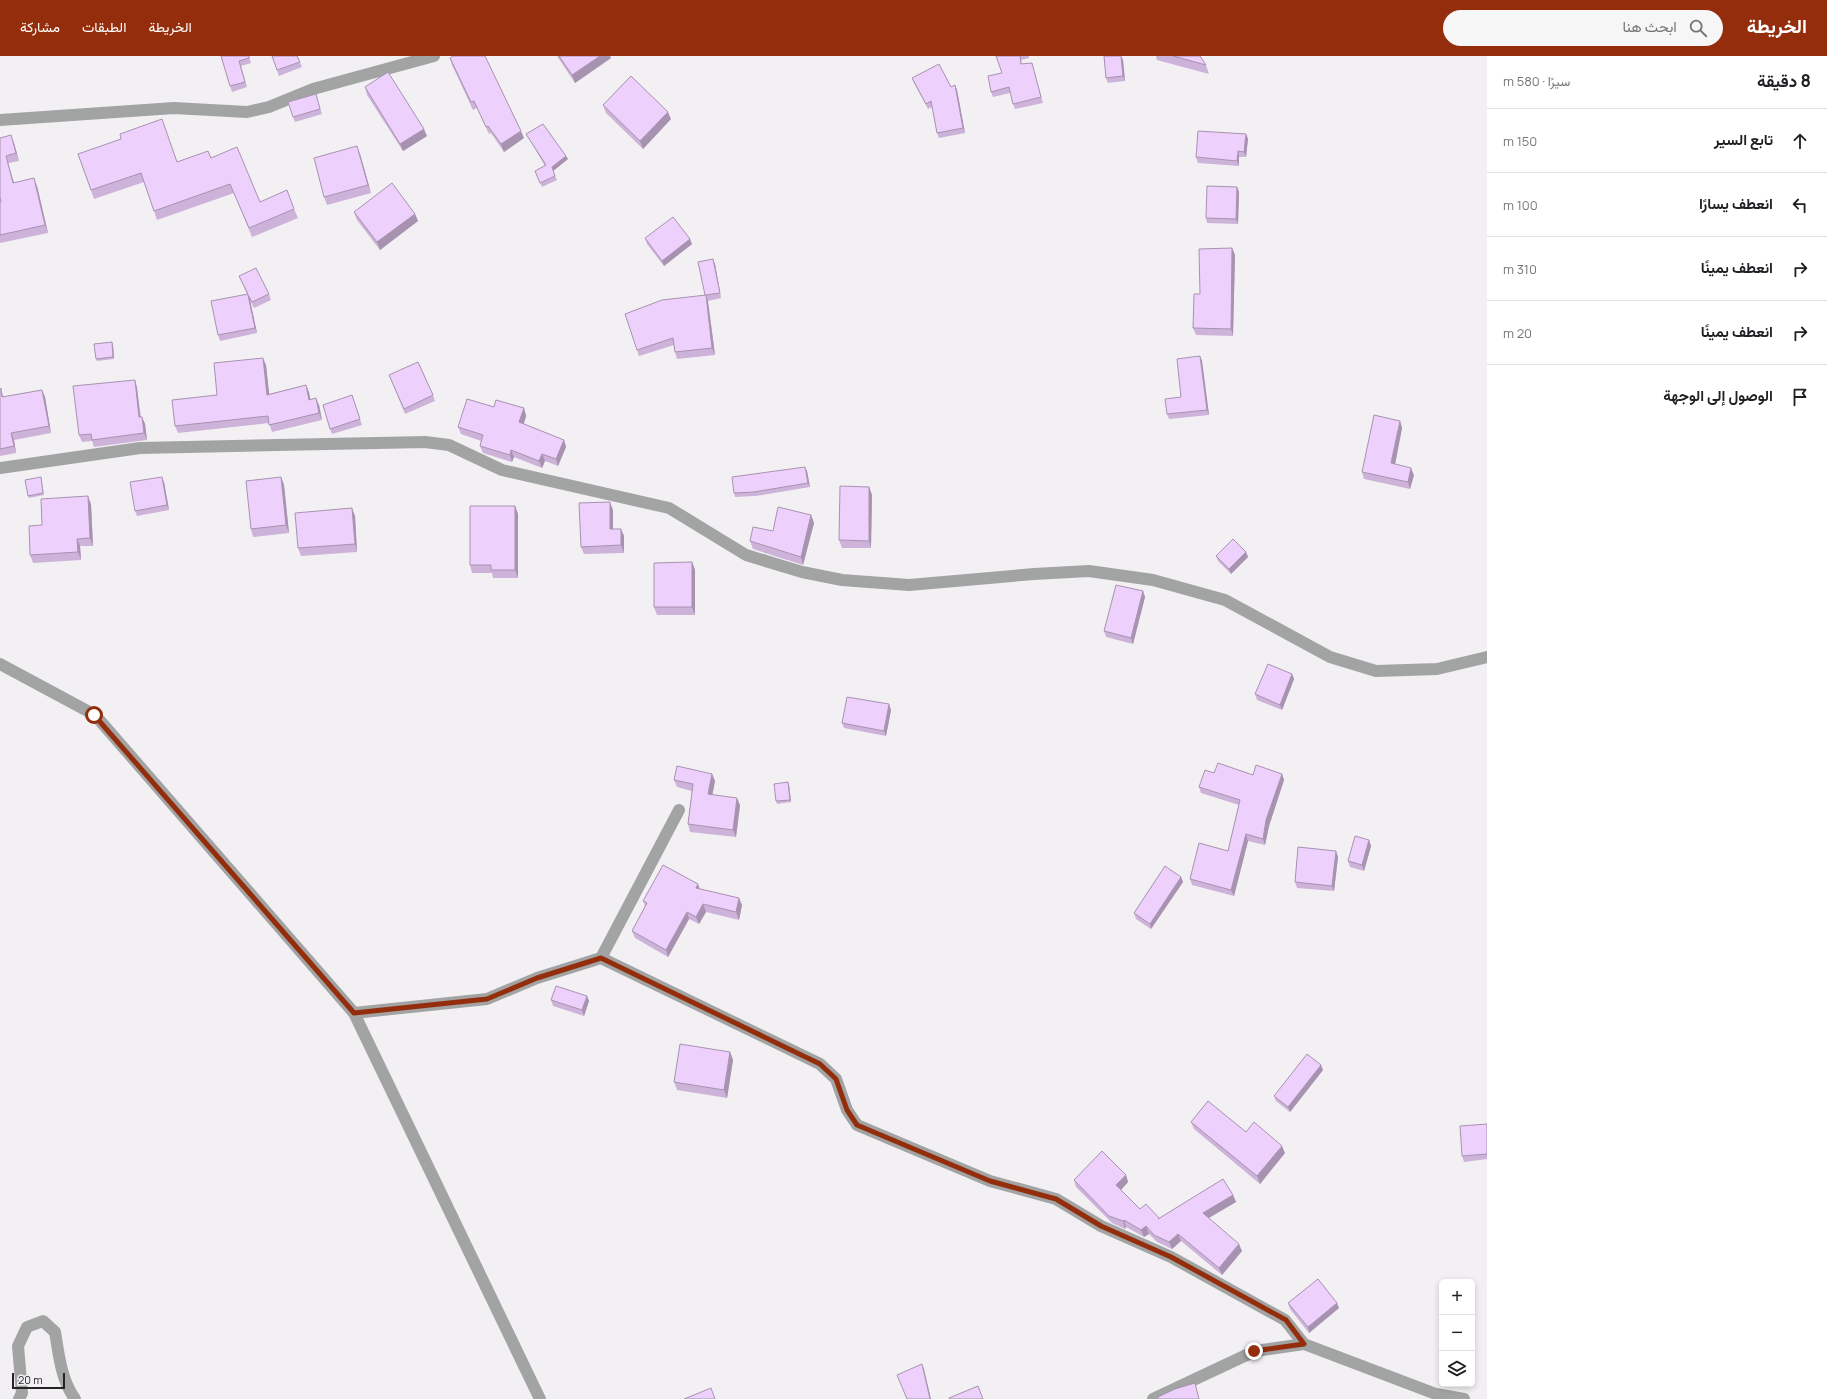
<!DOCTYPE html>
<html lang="ar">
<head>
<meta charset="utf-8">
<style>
  body { margin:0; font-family:Manrope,Vazirmatn,sans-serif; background:#f6f6f6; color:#202124; direction:rtl }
  .controls { position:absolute; right:12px; bottom:12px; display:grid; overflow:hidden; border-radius:6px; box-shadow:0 2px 6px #0003 }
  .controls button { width:36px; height:36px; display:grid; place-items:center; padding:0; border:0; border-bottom:1px solid #e0e0e0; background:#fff; color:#202124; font:20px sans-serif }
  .scale { position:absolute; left:12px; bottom:10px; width:53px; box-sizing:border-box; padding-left:4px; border:2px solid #252425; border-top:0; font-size:11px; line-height:14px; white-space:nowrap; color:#252425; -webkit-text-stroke:3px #f3f0f4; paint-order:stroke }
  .stop { position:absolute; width:12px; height:12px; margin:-9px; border:3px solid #942d0b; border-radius:50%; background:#fff }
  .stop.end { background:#942d0b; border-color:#fff; box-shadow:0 1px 4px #0008 }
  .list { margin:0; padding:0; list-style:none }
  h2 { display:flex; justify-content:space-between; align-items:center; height:52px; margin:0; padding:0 16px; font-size:17px }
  h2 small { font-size:13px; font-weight:400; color:#757577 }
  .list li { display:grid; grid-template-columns:26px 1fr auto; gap:12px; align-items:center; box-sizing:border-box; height:64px; padding:0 16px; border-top:1px solid #e0e0e0 }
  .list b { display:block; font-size:15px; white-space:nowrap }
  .list em { font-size:13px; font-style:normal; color:#757577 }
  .icon { flex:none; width:22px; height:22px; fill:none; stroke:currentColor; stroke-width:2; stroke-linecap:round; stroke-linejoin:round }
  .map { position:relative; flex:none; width:1487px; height:1343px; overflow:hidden; direction:ltr }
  header { display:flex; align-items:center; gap:24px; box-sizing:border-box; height:56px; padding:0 20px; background:#942d0b; color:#fff }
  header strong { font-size:19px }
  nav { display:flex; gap:22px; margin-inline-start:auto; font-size:14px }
  .search { width:280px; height:36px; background:#f6f6f6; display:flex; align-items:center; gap:10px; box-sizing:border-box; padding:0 14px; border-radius:22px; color:#757577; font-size:15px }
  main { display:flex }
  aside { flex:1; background:#fff }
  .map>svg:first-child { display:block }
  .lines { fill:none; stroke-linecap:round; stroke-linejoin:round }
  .minor { stroke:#a2a4a3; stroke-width:12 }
  .wall { fill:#cdb3d9 }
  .shaded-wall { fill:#a792b0 }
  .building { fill:#eed0fc; stroke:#a792b0 }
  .route { stroke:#942d0b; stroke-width:5 }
</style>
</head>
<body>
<header>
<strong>الخريطة</strong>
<div class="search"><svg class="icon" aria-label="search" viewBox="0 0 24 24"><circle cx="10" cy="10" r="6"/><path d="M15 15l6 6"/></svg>ابحث هنا</div>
<nav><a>الخريطة</a><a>الطبقات</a><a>مشاركة</a></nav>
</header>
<main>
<aside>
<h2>8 دقيقة<small>سيرًا · 580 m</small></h2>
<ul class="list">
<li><svg class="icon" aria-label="ahead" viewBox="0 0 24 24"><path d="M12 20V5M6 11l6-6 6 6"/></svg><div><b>تابع السير</b></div><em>150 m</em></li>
<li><svg class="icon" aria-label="left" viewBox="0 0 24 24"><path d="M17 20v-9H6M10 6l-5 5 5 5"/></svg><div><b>انعطف يسارًا</b></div><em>100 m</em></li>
<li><svg class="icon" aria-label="right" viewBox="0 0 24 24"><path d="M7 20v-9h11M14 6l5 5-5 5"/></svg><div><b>انعطف يمينًا</b></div><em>310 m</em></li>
<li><svg class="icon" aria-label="right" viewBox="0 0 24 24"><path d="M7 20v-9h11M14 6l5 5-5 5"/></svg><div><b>انعطف يمينًا</b></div><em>20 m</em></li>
<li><svg class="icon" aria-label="arrive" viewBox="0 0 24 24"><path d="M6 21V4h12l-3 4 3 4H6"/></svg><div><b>الوصول إلى الوجهة</b></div></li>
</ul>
</aside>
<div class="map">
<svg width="1487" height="1343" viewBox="0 0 1487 1343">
  <rect width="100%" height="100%" fill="#f3f0f4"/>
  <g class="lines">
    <!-- minor -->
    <g class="minor">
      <polyline points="0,64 174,52 247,56 269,51 313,33 434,0"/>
      <polyline points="0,412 140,392 425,386 449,389 502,414 669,452 746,499 802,516 842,524 909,529 1034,518 1089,515 1153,524 1225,544 1330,601 1376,615 1437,613 1487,601"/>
      <polyline points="0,608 95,659 354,957 540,1343"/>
      <polyline points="601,902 820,1008 836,1023 847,1054 857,1069 990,1125 1056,1143 1101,1170 1171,1201 1285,1264 1304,1288"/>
      <polyline points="354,957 487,943 537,922 601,902 679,754"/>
      <path d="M19,1343L22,1337L18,1290L27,1271L43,1265L55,1276C59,1299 61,1324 75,1343"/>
      <polyline points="1153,1343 1255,1295 1304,1288 1436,1338 1464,1343"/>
    </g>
  </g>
  <!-- wall -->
  <g class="wall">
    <polygon points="221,0 249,0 251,7 241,10 247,31 232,36"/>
    <polygon points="272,0 297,0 302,11 279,20"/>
    <polygon points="557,0 610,0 611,2 575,27"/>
    <polygon points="996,0 1029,0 1029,2 1021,4 1022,8 1032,7 1043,47 1015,53 1013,48 1010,37 993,41 991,36 1002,17"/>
    <polygon points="1104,0 1121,0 1123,4 1125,25 1108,27 1106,22"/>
    <polygon points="1156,0 1200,0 1206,9 1209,18 1157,4"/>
    <polygon points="450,2 524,82 504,96 491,77 489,78 477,52 473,54 452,9"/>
    <polygon points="912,22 951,31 955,29 957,34 965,77 939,82 937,77 932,51 928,53 914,27"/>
    <polygon points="365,31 427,80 403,95 367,39"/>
    <polygon points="316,38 322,58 295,66 293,61"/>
    <polygon points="603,49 671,63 643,93 606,57"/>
    <polygon points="526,78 566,100 568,103 553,115 557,124 542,131 535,115 545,110 528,81"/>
    <polygon points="1246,78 1248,83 1246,101 1239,101 1239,110 1198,107 1196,101"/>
    <polygon points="0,82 14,87 19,105 8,107 14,127 37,130 48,177 0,187 0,146 1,146"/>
    <polygon points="121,83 177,106 211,102 260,146 294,153 298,162 252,181 234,137 157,164 144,126 94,143 78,98"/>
    <polygon points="360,98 371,137 327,149 324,141"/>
    <polygon points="1237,131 1239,136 1238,168 1207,167 1206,162"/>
    <polygon points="354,156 415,158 418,165 380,194 357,164"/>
    <polygon points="645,182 692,188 664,210 647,188"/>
    <polygon points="1232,192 1235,199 1233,280 1196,279 1193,272 1200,238"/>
    <polygon points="715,208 721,242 708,245 715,299 677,303 675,296 674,289 639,300 637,294 705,239"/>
    <polygon points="239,220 269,238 271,244 254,252 250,244 257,277 220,285 218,279 247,238"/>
    <polygon points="113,289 114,303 97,305 96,303"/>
    <polygon points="1200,300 1202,305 1209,359 1169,363 1167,358 1181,341"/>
    <polygon points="266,309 269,338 306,329 310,344 319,349 322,364 272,376 269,367 178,377 175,370 217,339"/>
    <polygon points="389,319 433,339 435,345 405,358"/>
    <polygon points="135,324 137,332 141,361 142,361 145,368 147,384 94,391 92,385 82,386 79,379"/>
    <polygon points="0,333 4,341 42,334 45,341 51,377 14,384 16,397 0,400"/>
    <polygon points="352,339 362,369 332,378 330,373"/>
    <polygon points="494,351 524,352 526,360 524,368 564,384 566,391 558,410 545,405 542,412 514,401 512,406 483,397 480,390 481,385 461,378 458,371"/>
    <polygon points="1400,365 1402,372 1395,408 1414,419 1410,433 1364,423 1362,416"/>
    <polygon points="807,415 810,431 756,440 735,441 734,437"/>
    <polygon points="41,421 44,439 29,442 28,440"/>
    <polygon points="281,421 284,429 289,477 253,481 251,473"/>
    <polygon points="164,426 169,454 137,460 135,455"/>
    <polygon points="869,431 872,439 871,492 842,492 839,484"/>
    <polygon points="91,448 93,490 80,490 81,504 33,507 30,499 42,469"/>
    <polygon points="515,450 518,458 518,522 493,522 492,517 472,517 470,509"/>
    <polygon points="613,454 613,473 621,473 624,480 624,497 584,498 581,491"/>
    <polygon points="811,459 814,467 803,509 753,493 750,485"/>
    <polygon points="355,460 357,496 301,500 298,492"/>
    <polygon points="1246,496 1248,501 1231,518 1218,505 1216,500"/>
    <polygon points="692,506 695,514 695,559 657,559 654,551"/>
    <polygon points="1143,535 1145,541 1133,588 1106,581 1104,575"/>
    <polygon points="1292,618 1294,623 1282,654 1257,644 1255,638"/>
    <polygon points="891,654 886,680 844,672 842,667"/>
    <polygon points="1214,717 1253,719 1282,718 1284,724 1269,770 1265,789 1248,785 1234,840 1192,829 1190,823 1228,795 1239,749 1201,737 1199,731"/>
    <polygon points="712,718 715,725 712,739 740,749 736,781 690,776 688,768 692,735 677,731 674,724"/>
    <polygon points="788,726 789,729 791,746 777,748 776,745"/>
    <polygon points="1369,784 1371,790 1364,815 1350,811 1348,805"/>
    <polygon points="1338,801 1334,835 1297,832 1295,826"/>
    <polygon points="1181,821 1183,826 1151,873 1136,863 1134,857"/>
    <polygon points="700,833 742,849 739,864 706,856 699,868 689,863 668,901 635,882 632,875 645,850 643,845"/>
    <polygon points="587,940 589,945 584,960 553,950 551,944"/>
    <polygon points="730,996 733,1004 727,1042 677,1034 674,1026"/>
    <polygon points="1323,1014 1290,1056 1276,1045 1274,1040"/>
    <polygon points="1191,1066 1246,1076 1285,1097 1260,1128 1194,1073"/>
    <polygon points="1487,1068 1487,1103 1464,1106 1462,1100"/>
    <polygon points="1126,1119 1128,1126 1121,1134 1140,1153 1159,1163 1233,1139 1236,1146 1209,1162 1242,1195 1222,1219 1181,1185 1172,1193 1157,1186 1149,1178 1144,1181 1126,1171 1125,1173 1112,1167 1076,1131 1074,1124"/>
    <polygon points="1288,1247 1339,1252 1309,1277 1290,1253"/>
  </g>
  <!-- shaded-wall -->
  <g class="shaded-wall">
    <polygon points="600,0 610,0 611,2 575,27 572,19"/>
    <polygon points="1121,0 1123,4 1125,25 1123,20"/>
    <polygon points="955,29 957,34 965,77 963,72"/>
    <polygon points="668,56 671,63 643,93 640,85"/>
    <polygon points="424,73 427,80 403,95 400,88"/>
    <polygon points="521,75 524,82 504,96 501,88"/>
    <polygon points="1246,78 1248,83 1246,101 1244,96"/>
    <polygon points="11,79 14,87 19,105 16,97"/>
    <polygon points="357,90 360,98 371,137 368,129"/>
    <polygon points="1238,95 1239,101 1239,110 1237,105"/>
    <polygon points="6,100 8,107 16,134 13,127"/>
    <polygon points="566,100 568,103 553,115 552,111"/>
    <polygon points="34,122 37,130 48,177 45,169"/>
    <polygon points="1237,131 1239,136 1238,168 1236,163"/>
    <polygon points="415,158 418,165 380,194 377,186"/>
    <polygon points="690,183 692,188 664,210 662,205"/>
    <polygon points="1232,192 1235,199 1233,280 1231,273"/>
    <polygon points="713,203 715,208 721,242 720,237"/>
    <polygon points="248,239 250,244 257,277 255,272"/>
    <polygon points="706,239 708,246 715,299 712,292"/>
    <polygon points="112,286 113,289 114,303 113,301"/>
    <polygon points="1200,300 1202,305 1209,359 1207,354"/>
    <polygon points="263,302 266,309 270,346 267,339"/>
    <polygon points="135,324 137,332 141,369 139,361"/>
    <polygon points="306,329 309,336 312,351 309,344"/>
    <polygon points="42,334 45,341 51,377 49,370"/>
    <polygon points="316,342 319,349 322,364 319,357"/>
    <polygon points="524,352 526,360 522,373 519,366"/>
    <polygon points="142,361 145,368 147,384 144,377"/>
    <polygon points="1400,365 1402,372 1394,414 1391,407"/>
    <polygon points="11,377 14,384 16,397 14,390"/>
    <polygon points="564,384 566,391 558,410 556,403"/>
    <polygon points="511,394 514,401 512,406 510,399"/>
    <polygon points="542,398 545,405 542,412 539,405"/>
    <polygon points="805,411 807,415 810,431 808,427"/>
    <polygon points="1411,412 1414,419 1410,433 1408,426"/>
    <polygon points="162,421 164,426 169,454 167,449"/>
    <polygon points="281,421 284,429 289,477 286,469"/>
    <polygon points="869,431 872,439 871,492 869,485"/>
    <polygon points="88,440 91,448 93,490 90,482"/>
    <polygon points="610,446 613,454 613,481 610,473"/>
    <polygon points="515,450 518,458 518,522 515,514"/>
    <polygon points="352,452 355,460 357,496 355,488"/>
    <polygon points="811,459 814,467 803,509 801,501"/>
    <polygon points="621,473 624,480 624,497 621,489"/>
    <polygon points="77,483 80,490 81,504 78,496"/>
    <polygon points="1246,496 1248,501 1231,518 1229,513"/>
    <polygon points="692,506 695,514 695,559 692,551"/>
    <polygon points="1143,535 1145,541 1133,588 1131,582"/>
    <polygon points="1292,618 1294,623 1282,654 1280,649"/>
    <polygon points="889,648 891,654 886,680 884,675"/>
    <polygon points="712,718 715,725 711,746 708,738"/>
    <polygon points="1282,718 1284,724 1269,770 1265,789 1263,783 1266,764"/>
    <polygon points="788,726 789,729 791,746 790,744"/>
    <polygon points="737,742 740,749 736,781 733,774"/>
    <polygon points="1246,778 1248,785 1234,840 1231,834"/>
    <polygon points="1369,784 1371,790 1364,815 1362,809"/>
    <polygon points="1336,795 1338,801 1334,835 1332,830"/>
    <polygon points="1181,821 1183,826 1151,873 1150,868"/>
    <polygon points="698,828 701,836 696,832"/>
    <polygon points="739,842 742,849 739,864 736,856"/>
    <polygon points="703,848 706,856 699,868 696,861"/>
    <polygon points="687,856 689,863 668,901 666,894"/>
    <polygon points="587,940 589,945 584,960 582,954"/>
    <polygon points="730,996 733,1004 727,1042 724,1034"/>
    <polygon points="1321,1009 1323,1014 1290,1056 1288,1051"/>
    <polygon points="1282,1090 1285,1097 1260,1128 1257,1120"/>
    <polygon points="1126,1119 1128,1126 1119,1136 1116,1129"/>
    <polygon points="1233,1139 1236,1146 1205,1164 1203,1157"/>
    <polygon points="1124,1164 1126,1171 1125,1173 1123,1165"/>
    <polygon points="1146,1170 1149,1178 1144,1181 1141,1174"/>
    <polygon points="1178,1178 1181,1185 1172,1193 1169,1186"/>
    <polygon points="1239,1188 1242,1195 1222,1219 1219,1212"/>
    <polygon points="1337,1247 1339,1252 1309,1277 1308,1271"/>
    <polygon points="922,1308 924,1313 931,1343 930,1343"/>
  </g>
  <!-- building -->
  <g class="building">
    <polygon points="221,0 249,0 249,2 239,5 245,26 230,30"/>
    <polygon points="272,0 297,0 300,6 277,14"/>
    <polygon points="453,0 485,0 521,75 501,88 488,70 486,71 474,45 471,46 450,2"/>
    <polygon points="559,0 600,0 572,19"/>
    <polygon points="996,0 1020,0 1021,8 1032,7 1041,41 1013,48 1009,31 991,36 988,20 1002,17"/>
    <polygon points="1104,0 1121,0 1123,20 1106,22"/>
    <polygon points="1173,0 1200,0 1206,9"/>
    <polygon points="939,8 951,31 955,29 963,72 937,77 931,45 926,48 912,22"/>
    <polygon points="388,16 424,73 400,88 365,31"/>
    <polygon points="631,20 668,56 640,85 603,49"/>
    <polygon points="316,38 320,53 293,61 288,46"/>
    <polygon points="162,63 177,106 208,95 211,102 237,91 260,146 287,134 294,153 249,172 230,128 154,155 141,117 91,134 78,98 121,83 120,78"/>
    <polygon points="543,68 566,100 552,111 555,120 540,127 535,115 546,109 526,78"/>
    <polygon points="1198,75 1246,78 1244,96 1238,95 1237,105 1196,101"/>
    <polygon points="11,79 16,97 6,100 13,127 34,122 45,169 0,179 0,146 1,146 0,141 0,82"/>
    <polygon points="357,90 368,129 324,141 314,102"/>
    <polygon points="392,127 415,158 377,186 354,156"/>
    <polygon points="1207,130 1237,131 1236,163 1206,162"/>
    <polygon points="673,161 690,183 662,205 645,182"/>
    <polygon points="1232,192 1231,273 1193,272 1194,238 1200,238 1199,193"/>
    <polygon points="713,203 720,237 706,239 705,239 698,206"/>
    <polygon points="256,212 269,238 252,246 248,239 255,272 218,279 211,245 248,238 239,220"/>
    <polygon points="706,239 712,292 675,296 673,282 637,294 625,258 662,244"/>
    <polygon points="112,286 113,301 96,303 94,288"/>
    <polygon points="1200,300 1207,354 1167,358 1165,343 1181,341 1177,303"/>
    <polygon points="263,302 267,339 306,329 309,344 316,342 319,357 269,369 268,360 175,370 172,344 217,339 214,307"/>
    <polygon points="418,306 433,339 404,353 389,319"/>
    <polygon points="135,324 139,361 142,361 144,377 92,384 91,378 79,379 73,330"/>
    <polygon points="1,332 2,341 42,334 49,370 11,377 14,390 0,393 0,333"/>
    <polygon points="352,339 360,363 330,373 323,349"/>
    <polygon points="467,343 494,351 496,344 524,352 519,366 564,384 556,403 542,398 539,405 511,394 510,399 480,390 483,379 458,371"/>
    <polygon points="1374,359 1400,365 1391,407 1411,412 1408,426 1362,416"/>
    <polygon points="805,411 808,427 754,436 734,437 732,421"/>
    <polygon points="41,421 43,437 28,440 25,424"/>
    <polygon points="162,421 167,449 135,455 130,426"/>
    <polygon points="281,421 286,469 251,473 246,425"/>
    <polygon points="840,430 869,431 869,485 839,484"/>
    <polygon points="88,440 90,482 77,483 78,496 30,499 29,470 42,469 41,443"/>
    <polygon points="610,446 610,473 621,473 621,489 581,491 579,447"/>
    <polygon points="470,450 515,450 515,514 491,514 491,509 470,509"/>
    <polygon points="778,451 811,459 801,501 750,485 753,471 773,475"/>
    <polygon points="352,452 355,488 298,492 295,457"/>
    <polygon points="1233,483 1246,496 1229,513 1216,500"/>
    <polygon points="692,506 692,551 654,551 654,507"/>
    <polygon points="1116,529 1143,535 1131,582 1104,575"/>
    <polygon points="1268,608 1292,618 1280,649 1255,638"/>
    <polygon points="847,641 889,648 884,675 842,667"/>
    <polygon points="1218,707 1253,719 1256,709 1282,718 1266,764 1263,783 1246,778 1231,834 1190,823 1199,787 1228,795 1240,744 1199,731 1205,714 1214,717"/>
    <polygon points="677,710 712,718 708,738 737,742 733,774 688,768 693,728 674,724"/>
    <polygon points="788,726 790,744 776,745 774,728"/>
    <polygon points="1355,780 1369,784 1362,809 1348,805"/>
    <polygon points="1298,791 1336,795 1332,830 1295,826"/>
    <polygon points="663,809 698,828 696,832 739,842 736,856 703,848 696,861 687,856 666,894 632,875 647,847 643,845"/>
    <polygon points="1165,810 1181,821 1150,868 1134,857"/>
    <polygon points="556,930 587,940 582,954 551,944"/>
    <polygon points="680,988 730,996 724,1034 674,1026"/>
    <polygon points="1307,998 1321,1009 1288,1051 1274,1040"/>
    <polygon points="1208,1045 1246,1076 1254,1066 1282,1090 1257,1120 1191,1066"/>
    <polygon points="1487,1068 1487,1098 1462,1100 1460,1070"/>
    <polygon points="1102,1095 1126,1119 1116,1129 1140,1153 1146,1148 1159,1162 1158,1163 1223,1123 1233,1139 1203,1157 1239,1188 1219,1212 1178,1178 1169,1186 1154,1179 1146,1170 1141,1174 1124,1164 1123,1165 1109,1160 1074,1124"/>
    <polygon points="1318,1223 1337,1247 1308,1271 1288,1247"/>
    <polygon points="922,1308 930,1343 907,1343 897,1319"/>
    <polygon points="1195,1327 1199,1343 1158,1343 1158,1341 1175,1333"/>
    <polygon points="978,1330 983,1343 949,1343 949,1342"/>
    <polygon points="711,1332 715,1343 684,1343"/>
  </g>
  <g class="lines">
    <!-- route -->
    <polyline class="route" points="94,659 354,957 487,943 537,922 601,902 820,1008 836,1023 847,1054 857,1069 990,1125 1056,1143 1101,1170 1171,1201 1286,1264 1304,1288 1254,1295"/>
  </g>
</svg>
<div class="controls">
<button>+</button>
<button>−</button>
<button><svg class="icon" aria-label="layers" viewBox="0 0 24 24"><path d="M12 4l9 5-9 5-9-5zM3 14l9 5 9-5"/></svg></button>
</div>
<div class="scale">20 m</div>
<div class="stop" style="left:94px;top:659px"></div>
<div class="stop end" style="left:1254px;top:1295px"></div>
</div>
</main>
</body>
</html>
